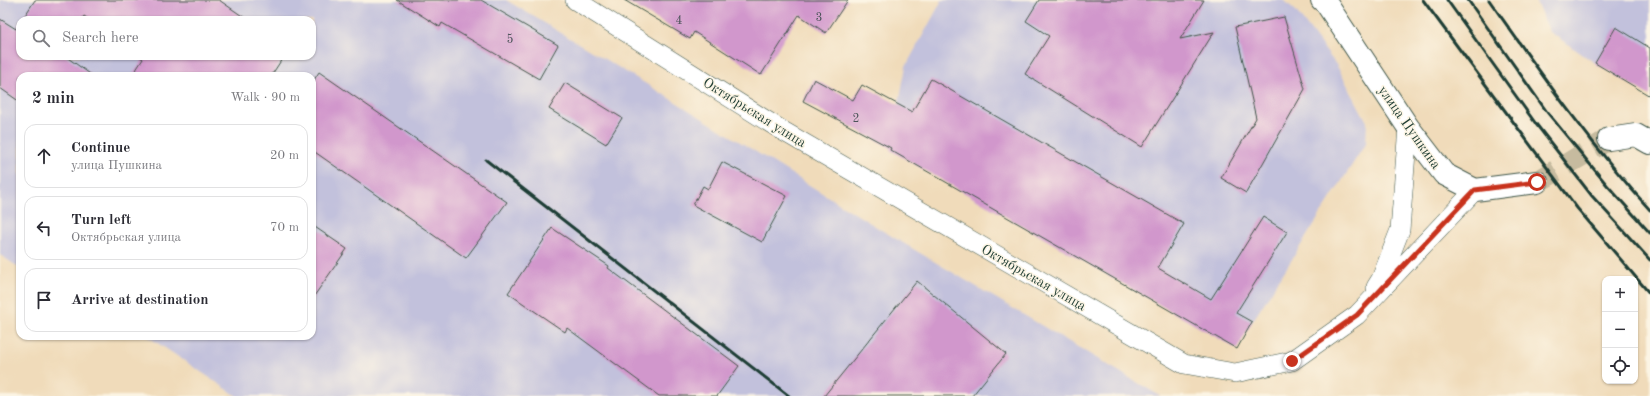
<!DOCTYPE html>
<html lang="en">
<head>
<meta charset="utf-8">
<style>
  body { margin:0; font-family:"Old Standard TT",serif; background:#f2f2f3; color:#2b2b33 }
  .controls { position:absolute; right:12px; bottom:12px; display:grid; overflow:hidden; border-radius:8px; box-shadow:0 1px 3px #0004 }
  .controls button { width:36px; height:36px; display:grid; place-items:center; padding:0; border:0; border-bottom:1px solid #e1e1e2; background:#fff; color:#2b2b33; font:20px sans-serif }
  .stop { position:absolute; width:12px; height:12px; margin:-9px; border:3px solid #c8321e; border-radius:50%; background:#fff }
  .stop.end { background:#c8321e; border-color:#fff; box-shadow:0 1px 4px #0008 }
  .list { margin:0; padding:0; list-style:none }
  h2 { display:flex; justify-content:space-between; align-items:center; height:52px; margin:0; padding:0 16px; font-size:17px }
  h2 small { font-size:13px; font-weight:400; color:#7c7c81 }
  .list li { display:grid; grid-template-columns:26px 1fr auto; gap:12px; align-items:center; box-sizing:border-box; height:64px; margin:0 8px 8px; padding:0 8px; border:1px solid #e1e1e2; border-radius:12px }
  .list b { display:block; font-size:15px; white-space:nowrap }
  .list p { margin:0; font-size:13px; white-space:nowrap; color:#7c7c81 }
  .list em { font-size:13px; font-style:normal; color:#7c7c81 }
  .icon { flex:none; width:22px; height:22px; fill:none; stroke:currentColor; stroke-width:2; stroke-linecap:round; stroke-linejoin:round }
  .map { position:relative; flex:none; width:1650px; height:396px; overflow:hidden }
  .search { position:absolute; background:#fff; box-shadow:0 1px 3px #0004; left:16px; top:16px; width:300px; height:44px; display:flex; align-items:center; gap:10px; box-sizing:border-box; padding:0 14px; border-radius:12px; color:#7c7c81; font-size:15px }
  .panel { position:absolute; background:#fff; box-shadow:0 1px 3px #0004; left:16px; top:72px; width:300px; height:268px; border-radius:12px }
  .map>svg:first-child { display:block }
  .industrial { fill:#c2c1dc; fill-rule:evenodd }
  .building { fill:#d197cc }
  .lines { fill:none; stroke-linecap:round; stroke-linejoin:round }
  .tertiary-tunnel { stroke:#c6bb9f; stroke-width:22; stroke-dasharray:22 11; stroke-linecap:butt }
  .minor-casing { stroke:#3e5548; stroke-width:20 }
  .tertiary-casing { stroke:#3e5548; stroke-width:24 }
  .minor { stroke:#fff; stroke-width:19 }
  .tertiary { stroke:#fff; stroke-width:22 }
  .rail { stroke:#1f3d34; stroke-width:3 }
  .route { stroke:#c8321e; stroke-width:5 }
  .labels { text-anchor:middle; stroke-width:3; stroke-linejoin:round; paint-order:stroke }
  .number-label { font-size:12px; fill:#4c545a }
  .street-label { font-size:14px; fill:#1f3d34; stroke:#fcf5e5 }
</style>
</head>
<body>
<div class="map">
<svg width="1650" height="396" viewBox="0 0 1650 396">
  <rect width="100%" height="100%" fill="#fcf5e5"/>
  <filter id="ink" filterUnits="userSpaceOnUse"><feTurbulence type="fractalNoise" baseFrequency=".025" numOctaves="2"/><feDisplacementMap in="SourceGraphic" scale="8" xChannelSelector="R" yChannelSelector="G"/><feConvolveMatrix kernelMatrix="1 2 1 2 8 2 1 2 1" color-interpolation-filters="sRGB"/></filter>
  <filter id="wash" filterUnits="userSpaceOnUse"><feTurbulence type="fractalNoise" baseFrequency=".012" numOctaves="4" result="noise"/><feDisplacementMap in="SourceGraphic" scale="16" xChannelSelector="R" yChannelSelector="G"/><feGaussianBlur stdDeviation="0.9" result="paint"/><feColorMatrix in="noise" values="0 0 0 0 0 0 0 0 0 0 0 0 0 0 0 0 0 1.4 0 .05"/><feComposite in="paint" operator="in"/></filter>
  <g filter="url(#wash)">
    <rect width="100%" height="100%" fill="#f0dbba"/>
    <!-- industrial -->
    <g class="industrial">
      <path d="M0,0H506L663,94L883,231L1160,396H237L147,336H312V76H20V268L0,255ZM20,20H312V56H20Z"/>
      <polygon points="942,0 1284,0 1296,11 1337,66 1367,122 1366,143 1252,322 1237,349 890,150 906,66"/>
      <polygon points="1535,0 1650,0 1650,95 1595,63 1550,32"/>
    </g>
    <g id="blocks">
      <!-- building -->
      <g class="building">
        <polygon points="35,0 219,0 248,20 90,20 84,16 81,20 22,20"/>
        <polygon points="397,0 481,0 558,45 539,79 442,23 440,27"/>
        <polygon points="624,0 848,0 826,33 799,15 761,75 694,32 690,39"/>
        <polygon points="1039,0 1204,0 1180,39 1214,32 1142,147 1025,74 1049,36 1026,21"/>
        <polygon points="1284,17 1305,89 1246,193 1221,178 1256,118 1235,27"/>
        <polygon points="0,19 16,29 20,23 20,56 65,56 93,76 20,76 20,102 0,88"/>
        <polygon points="1616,27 1650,48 1650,96 1595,63"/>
        <polygon points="139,56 284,56 271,76 132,76 143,59"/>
        <polygon points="319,72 507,202 466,258 312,150 312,83"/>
        <polygon points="814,79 853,100 862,85 912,112 931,79 1184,224 1158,268 1211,299 1263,217 1287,232 1236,313 1252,322 1237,349 890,150 891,148 803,101"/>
        <polygon points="565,83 622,118 606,144 549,109"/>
        <polygon points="722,162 787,196 762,242 693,205 703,186 708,189"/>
        <polygon points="312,225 347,249 312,299"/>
        <polygon points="552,228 609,266 608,268 739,366 717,396 659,396 567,328 565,332 508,293"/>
        <polygon points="917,281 1006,354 972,396 824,396"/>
      </g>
    </g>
  </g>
  <g filter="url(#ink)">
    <use href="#blocks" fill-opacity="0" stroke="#3e5548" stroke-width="1"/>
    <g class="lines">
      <!-- tertiary-tunnel -->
      <polyline class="tertiary-tunnel" points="1537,182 1609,139"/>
      <!-- minor casing -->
      <g class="minor-casing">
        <g id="minor">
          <polyline points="575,0 783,131 1184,364 1235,373 1292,361 1357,315 1475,190"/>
          <polyline points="1376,287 1381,279 1400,230 1408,127"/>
        </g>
      </g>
      <!-- tertiary casing -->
      <g class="tertiary-casing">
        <g id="tertiary">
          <polyline points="1322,0 1326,3 1408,127 1444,174 1475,190 1537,182"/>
          <polyline points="1609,139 1636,135 1650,143"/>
        </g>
      </g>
      <!-- minor -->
      <use href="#minor" class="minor"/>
      <!-- tertiary -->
      <use href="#tertiary" class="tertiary"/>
      <!-- rail -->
      <g class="rail">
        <polyline points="1423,0 1577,208 1650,294"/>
        <polyline points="1447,0 1536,124 1592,196 1650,260"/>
        <polyline points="1468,0 1547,112 1607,185 1650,233"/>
        <path d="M1489,0C1540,72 1590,144 1650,210"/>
        <polyline points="486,160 789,396"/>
      </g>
    </g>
  </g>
  <g class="lines" filter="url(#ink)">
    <!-- route -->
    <polyline class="route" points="1292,361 1357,315 1475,190 1537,182"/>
  </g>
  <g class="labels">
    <!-- number labels -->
    <g class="number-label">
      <text x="819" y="21">3</text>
      <text x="679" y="24">4</text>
      <text x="510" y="43">5</text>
      <text x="856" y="122">2</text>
    </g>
    <!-- street labels -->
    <g class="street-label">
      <text transform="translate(755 112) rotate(32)" y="5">Октябрьская улица</text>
      <text transform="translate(1410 127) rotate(55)" y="5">улица Пушкина</text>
      <text transform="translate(1034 277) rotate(30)" y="5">Октябрьская улица</text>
    </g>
  </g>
</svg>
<div class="controls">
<button>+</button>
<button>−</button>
<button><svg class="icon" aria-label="locate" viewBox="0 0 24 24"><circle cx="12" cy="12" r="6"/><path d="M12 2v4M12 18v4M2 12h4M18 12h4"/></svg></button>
</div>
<div class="stop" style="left:1537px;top:182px"></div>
<div class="stop end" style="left:1292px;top:361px"></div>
<div class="search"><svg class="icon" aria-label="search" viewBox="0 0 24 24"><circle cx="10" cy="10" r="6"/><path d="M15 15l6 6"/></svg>Search here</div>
<section class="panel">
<h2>2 min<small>Walk · 90 m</small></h2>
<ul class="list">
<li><svg class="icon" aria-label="ahead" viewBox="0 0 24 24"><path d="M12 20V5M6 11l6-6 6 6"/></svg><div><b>Continue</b><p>улица Пушкина</p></div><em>20 m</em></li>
<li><svg class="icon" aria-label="left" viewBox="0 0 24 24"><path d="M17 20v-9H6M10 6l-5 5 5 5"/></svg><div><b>Turn left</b><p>Октябрьская улица</p></div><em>70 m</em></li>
<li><svg class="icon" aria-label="arrive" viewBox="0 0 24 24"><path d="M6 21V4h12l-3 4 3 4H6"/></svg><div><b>Arrive at destination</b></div></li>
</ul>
</section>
</div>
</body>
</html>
